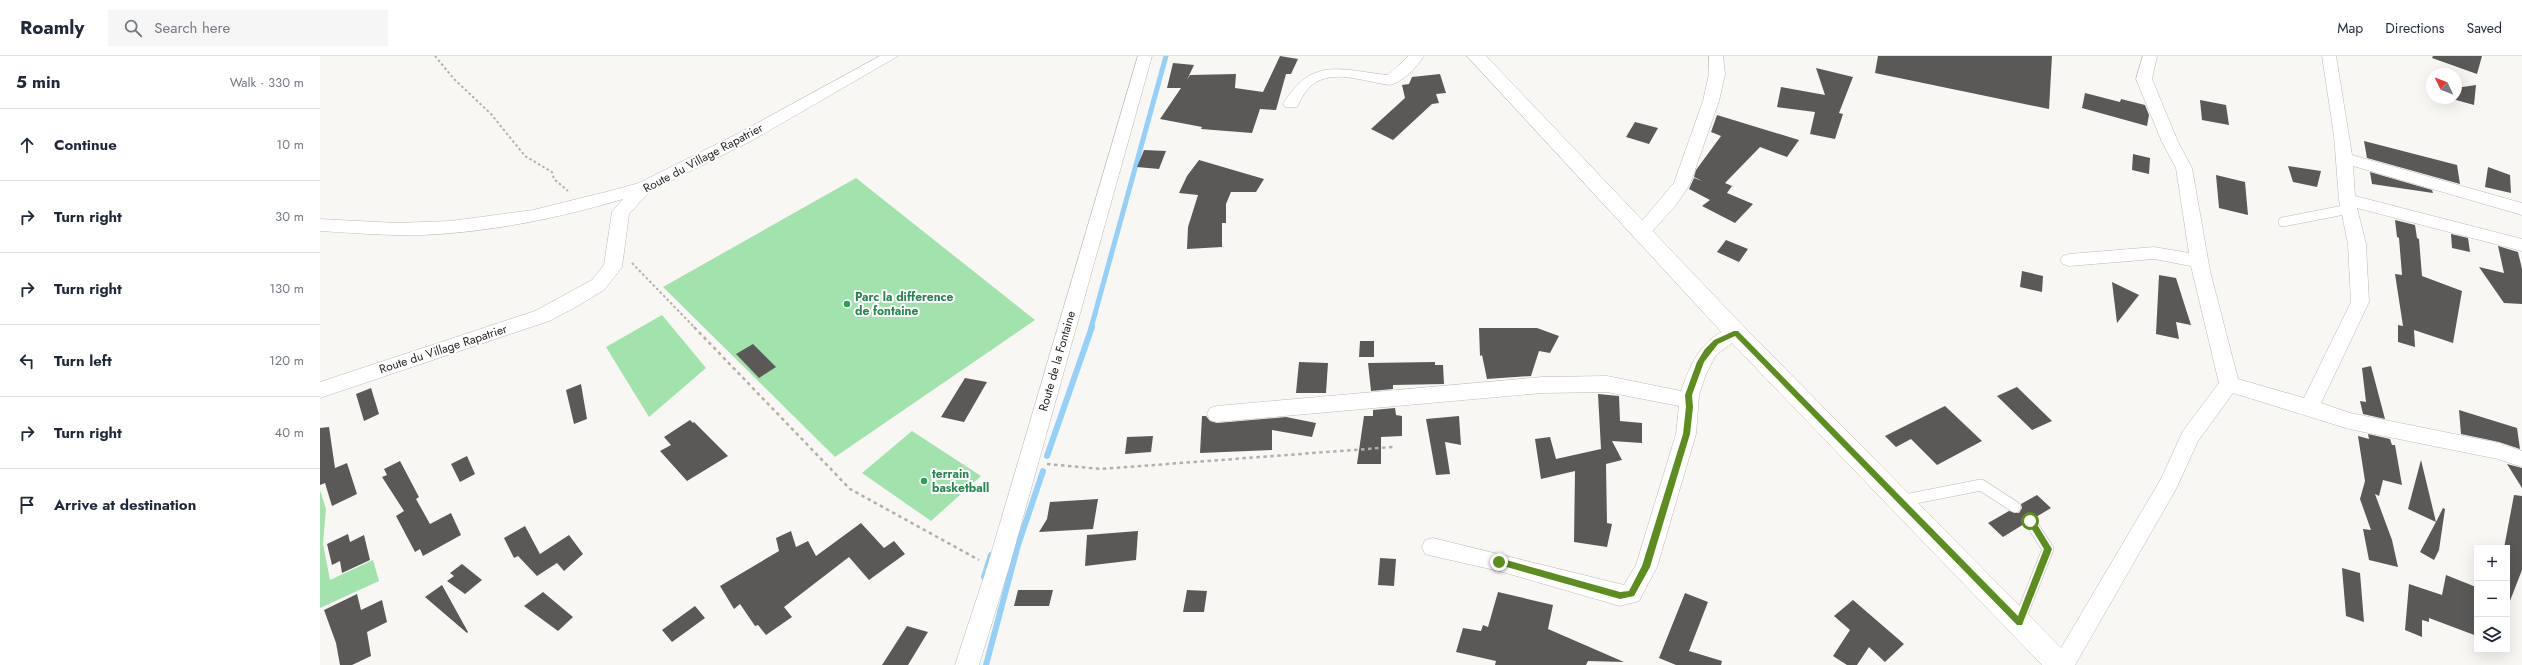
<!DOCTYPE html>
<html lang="en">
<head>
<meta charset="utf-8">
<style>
  body { margin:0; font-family:Jost,sans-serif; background:#f6f6f7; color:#1f2937 }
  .controls { position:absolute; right:12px; bottom:12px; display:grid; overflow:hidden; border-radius:0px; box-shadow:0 4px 16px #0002 }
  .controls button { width:36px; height:36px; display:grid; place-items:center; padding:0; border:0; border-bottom:1px solid #e0e1e3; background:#fff; color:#1f2937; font:20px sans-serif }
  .compass { position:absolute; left:2106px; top:12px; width:36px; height:36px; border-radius:50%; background:#fff; box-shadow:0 4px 16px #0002; rotate:313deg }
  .stop { position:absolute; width:12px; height:12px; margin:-9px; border:3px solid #5d8c1f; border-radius:50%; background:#fff }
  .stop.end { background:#5d8c1f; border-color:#fff; box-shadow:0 1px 4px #0008 }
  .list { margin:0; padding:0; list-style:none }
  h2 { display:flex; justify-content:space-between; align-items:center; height:52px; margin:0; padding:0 16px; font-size:17px }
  h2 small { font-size:13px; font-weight:400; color:#747a83 }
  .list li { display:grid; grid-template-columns:26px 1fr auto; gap:12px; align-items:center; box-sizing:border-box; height:72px; padding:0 16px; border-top:1px solid #e0e1e3 }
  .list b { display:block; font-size:15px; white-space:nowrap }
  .list em { font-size:13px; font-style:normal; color:#747a83 }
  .icon { flex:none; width:22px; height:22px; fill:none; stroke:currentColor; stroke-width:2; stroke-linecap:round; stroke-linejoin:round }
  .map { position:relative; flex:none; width:2202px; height:609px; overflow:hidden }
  header { display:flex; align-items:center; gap:24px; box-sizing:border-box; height:56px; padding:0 20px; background:#fff; border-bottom:1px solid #e0e1e3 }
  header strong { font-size:19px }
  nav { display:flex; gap:22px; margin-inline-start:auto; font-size:14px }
  .search { width:280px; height:36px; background:#f6f6f7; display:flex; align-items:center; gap:10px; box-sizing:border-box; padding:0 14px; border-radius:0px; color:#747a83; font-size:15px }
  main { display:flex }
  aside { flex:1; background:#fff }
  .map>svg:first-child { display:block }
  .green { fill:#a2e2ac }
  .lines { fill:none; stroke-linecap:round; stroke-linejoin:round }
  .stream-far1 { stroke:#94d0f9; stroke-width:5 }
  .stream { stroke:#94d0f9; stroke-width:6 }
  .building { fill:#5b5957 }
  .lane-far1-casing { stroke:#bcbab7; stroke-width:10 }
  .lane-casing { stroke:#bcbab7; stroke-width:12 }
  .street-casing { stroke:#bcbab7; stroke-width:1 }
  .secondary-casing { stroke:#bcbab7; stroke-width:1 }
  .path-far1 { stroke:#b1b0ae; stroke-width:2; stroke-dasharray:2.5 2.5; stroke-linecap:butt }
  .path { stroke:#b1b0ae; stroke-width:2.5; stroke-dasharray:3.5 3.5; stroke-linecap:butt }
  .lane-far1 { stroke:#fff; stroke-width:9 }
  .lane { stroke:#fff; stroke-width:11 }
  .street { fill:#fff; fill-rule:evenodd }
  .secondary { fill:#fff; fill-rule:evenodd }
  .route { fill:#5d8c1f }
  .leisure-dot { fill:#2e9e5b; stroke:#fff; stroke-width:1.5 }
  .labels { text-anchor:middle; stroke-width:4; stroke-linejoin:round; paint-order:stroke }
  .street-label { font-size:12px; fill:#1e1e1d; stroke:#fff }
  .leisure-label { font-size:12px; font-weight:bold; fill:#27864d; stroke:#fff; text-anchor:start }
</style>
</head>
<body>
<header>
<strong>Roamly</strong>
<div class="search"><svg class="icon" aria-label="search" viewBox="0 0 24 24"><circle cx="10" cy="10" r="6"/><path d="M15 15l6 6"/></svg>Search here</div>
<nav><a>Map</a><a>Directions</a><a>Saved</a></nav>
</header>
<main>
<aside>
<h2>5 min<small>Walk · 330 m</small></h2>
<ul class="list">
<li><svg class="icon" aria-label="ahead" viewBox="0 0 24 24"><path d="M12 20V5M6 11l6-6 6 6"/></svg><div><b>Continue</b></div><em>10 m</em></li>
<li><svg class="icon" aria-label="right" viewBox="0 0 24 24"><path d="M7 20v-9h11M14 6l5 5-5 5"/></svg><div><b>Turn right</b></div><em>30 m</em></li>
<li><svg class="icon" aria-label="right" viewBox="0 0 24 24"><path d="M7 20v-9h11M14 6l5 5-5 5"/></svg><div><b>Turn right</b></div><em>130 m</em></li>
<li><svg class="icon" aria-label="left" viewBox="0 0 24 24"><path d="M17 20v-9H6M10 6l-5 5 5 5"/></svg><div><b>Turn left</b></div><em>120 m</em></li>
<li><svg class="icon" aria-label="right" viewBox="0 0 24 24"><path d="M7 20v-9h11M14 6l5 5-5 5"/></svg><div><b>Turn right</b></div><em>40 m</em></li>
<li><svg class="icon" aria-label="arrive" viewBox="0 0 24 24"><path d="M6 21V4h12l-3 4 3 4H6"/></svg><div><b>Arrive at destination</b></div></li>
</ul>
</aside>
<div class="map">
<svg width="2202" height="609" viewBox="0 0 2202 609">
  <rect width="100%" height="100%" fill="#f9f7f4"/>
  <!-- green -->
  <g class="green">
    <polygon points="536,122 715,264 515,401 343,231"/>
    <polygon points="342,259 386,312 329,361 286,291"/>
    <polygon points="592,375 661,420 611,465 542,417"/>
    <polygon points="0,434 6,453 3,488 10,524 53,504 59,525 0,552"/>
  </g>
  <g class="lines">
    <!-- stream-far1 -->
    <polyline class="stream-far1" points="771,272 846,0"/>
    <!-- stream -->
    <g class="stream">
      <polyline points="727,400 772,271"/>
      <polyline points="664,521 671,499"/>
      <polyline points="666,609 698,489 723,415"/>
    </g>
  </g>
  <!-- building -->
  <g class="building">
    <polygon points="960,0 978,3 971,18 966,18 956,54 940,53 932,77 881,73 882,71 840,63 861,32 847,32 853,7 874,9 867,24 870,19 916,18 915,32 943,36"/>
    <polygon points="1558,0 1732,0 1729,53 1555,17"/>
    <polygon points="2113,0 2162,0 2157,18 2112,2"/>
    <polygon points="1496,12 1533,21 1519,57 1523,58 1515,83 1490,78 1495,56 1457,51 1461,31 1505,39"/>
    <polygon points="1120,18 1126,37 1116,38 1119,47 1112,48 1073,84 1051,73 1085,42 1082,29 1089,28 1092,21"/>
    <polygon points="2156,29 2154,49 2129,42 2136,42 2136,32"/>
    <polygon points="1765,37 1800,46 1801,43 1825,49 1829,59 1827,70 1762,52"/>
    <polygon points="1880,44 1906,49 1909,69 1882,64"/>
    <polygon points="1397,59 1479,84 1467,101 1440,91 1405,127 1412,130 1407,137 1433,148 1415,167 1382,150 1390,144 1369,133 1374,122 1382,125 1374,121 1376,114 1401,80 1391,76"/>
    <polygon points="1315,66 1338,72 1329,88 1306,81"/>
    <polygon points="2044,85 2137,109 2140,128 2047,102"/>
    <polygon points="824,94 846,95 839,113 817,111"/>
    <polygon points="1813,98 1830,102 1829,118 1812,114"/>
    <polygon points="879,104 944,123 936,136 911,136 906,148 906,167 902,167 902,191 867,193 868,171 878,139 859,137 867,120"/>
    <polygon points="1968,110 2001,115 1997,131 1973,126"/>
    <polygon points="2168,111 2190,119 2191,137 2165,131"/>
    <polygon points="2050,116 2112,134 2113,137 2052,128"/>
    <polygon points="1896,119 1925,126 1928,159 1899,152"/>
    <polygon points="2075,164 2095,169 2097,182 2099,183 2102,220 2142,235 2133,287 2094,274 2095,291 2078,286 2078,269 2083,270 2075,218 2082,219 2079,182 2077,181"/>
    <polygon points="2131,178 2148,182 2150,196 2132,192"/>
    <polygon points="1406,184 1428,193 1419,206 1397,196"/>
    <polygon points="2178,190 2198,196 2202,213 2202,248 2184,247 2159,211 2184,217"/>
    <polygon points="1702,215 1723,220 1722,236 1700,231"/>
    <polygon points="1839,219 1856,222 1871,269 1856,266 1859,283 1836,278"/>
    <polygon points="1792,226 1819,239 1797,267"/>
    <polygon points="1159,272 1217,272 1239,280 1230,297 1219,295 1211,320 1167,323 1162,299 1160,300"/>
    <polygon points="1040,285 1054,285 1054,301 1039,301"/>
    <polygon points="433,288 456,311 439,322 416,298"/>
    <polygon points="979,306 1008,307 1006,337 976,337"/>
    <polygon points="1115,306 1115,309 1123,309 1124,328 1073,329 1073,333 1051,335 1048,307"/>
    <polygon points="2051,310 2065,363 2043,358 2040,345 2046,346 2042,312"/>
    <polygon points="645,322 667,326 644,366 621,361"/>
    <polygon points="261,328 267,363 254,368 246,334"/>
    <polygon points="1697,331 1732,365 1712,374 1677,340"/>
    <polygon points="51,332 59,358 44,365 36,338"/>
    <polygon points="1278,338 1299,340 1300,365 1322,367 1322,387 1292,385 1302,404 1286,408 1287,467 1292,468 1287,491 1254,486 1255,415 1221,423 1215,383 1230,381 1236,403 1281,393"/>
    <polygon points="1625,350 1662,385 1617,409 1591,383 1576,391 1565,380"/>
    <polygon points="1075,352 1076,359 1082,360 1082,380 1061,381 1061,408 1037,408 1044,360 1053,360 1053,354"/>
    <polygon points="2139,354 2197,372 2200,393 2179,386 2141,378"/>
    <polygon points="882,360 886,360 890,365 897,367 966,361 996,367 992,381 952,374 952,394 880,397"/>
    <polygon points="1139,360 1141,389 1125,386 1130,418 1116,419 1106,363"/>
    <polygon points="370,364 373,367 374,366 408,400 367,425 340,395 351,389 344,381"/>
    <polygon points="9,371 15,412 27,407 37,438 12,450 5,427 0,429 0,372"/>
    <polygon points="2048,378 2070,383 2072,389 2075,389 2082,429 2063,424 2059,440 2055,438 2072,484 2078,511 2049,504 2043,473 2051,474 2040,443 2045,425 2038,380 2049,383"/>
    <polygon points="833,380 831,396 805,398 807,381"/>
    <polygon points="147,400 155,418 140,426 131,408"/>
    <polygon points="2101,404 2116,466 2123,452 2125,453 2119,494 2114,504 2100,496 2116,466 2088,453"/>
    <polygon points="80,405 99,441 96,443 110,468 131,457 141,479 103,500 100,493 95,496 76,460 84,455 62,421 67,419 64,413"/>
    <polygon points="2187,408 2202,412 2202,432"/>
    <polygon points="1717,439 1731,452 1716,461 1707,459 1704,462 1704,468 1683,481 1668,467 1689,455 1699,457 1702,452 1701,448"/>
    <polygon points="2194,439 2202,440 2202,514 2188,550 2187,492 2184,492"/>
    <polygon points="778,443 773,473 719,476 727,463 730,446"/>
    <polygon points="541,467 564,492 574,485 585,498 549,524 529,501 464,551 472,561 446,579 438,569 435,570 420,548 414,553 400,530 459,495 456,482 471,475 476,491 488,485 496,500"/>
    <polygon points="205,470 220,498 249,479 263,498 244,515 237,507 217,520 198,500 194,502 184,482"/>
    <polygon points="818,475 816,504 765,510 767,479"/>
    <polygon points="28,478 30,486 44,479 50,504 22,517 20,505 12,509 7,488"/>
    <polygon points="1060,502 1076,503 1074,530 1058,529"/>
    <polygon points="142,508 162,524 145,538 127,525 134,520 130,517"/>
    <polygon points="2022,512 2040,517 2044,566 2026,560"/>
    <polygon points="2126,519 2156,531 2157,580 2109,562 2109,566 2102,564 2102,581 2085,574 2089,528 2122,539"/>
    <polygon points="122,529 148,576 147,577 105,541"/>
    <polygon points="698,534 733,534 729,550 694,550"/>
    <polygon points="867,534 887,535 884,556 863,556"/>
    <polygon points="223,536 253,561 238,575 204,550"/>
    <polygon points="1178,536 1233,549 1228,573 1304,606 1268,605 1266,609 1175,609 1176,605 1136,596 1143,572 1161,575 1163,569 1168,571"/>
    <polygon points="1365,537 1388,546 1369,595 1402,605 1401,609 1356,609 1339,602"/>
    <polygon points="37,538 41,554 62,544 67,566 47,576 51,600 32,609 20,609 16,587 4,554"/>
    <polygon points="1533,544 1584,588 1565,606 1549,591 1537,609 1527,609 1513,600 1530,574 1514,560"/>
    <polygon points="375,550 385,562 352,586 342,574"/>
    <polygon points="587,570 608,576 588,609 562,609"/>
  </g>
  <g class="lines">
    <!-- lane-far1 casing -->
    <g class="lane-far1-casing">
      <polyline id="lane-far1" points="1963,166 2029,153"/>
    </g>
    <!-- lane casing -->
    <g class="lane-casing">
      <g id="lane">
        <polyline points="1580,445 1661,429 1695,451"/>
        <polyline points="1699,566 1728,493 1710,465"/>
      </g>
    </g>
    <!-- street casing -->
    <g class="street-casing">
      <g id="street">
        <path d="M560,0H578L431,85L330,135L309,158L302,211L299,215L284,234L254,252L229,265L0,342V326L215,255L272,224L284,209L292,156L303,143C239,162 171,176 103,179C69,180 34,177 0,175V163L77,167L131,165L213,154L290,135L319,127L419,77Z"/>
        <polygon points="818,0 832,0 690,508 659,609 635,609 668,508"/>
        <path d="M1089,0H1104C1096,12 1084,25 1070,29C1044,26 1008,10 988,33C983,38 980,46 977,51H965L963,48C993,0 1019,14 1068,19Z"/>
        <polygon points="1389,0 1403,0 1405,18 1399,45 1370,128 1356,149 1328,180 1322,182 1316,180 1313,176 1316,172 1354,127 1383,45 1389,18"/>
        <polygon points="1823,0 1837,0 1832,23 1858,86 1872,112 1890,215 1918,323 1984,342 2031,246 2028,188 2019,144 2014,79 2002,0 2016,0 2032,99 2202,147 2202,159 2033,110 2035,140 2202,183 2202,195 2037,152 2046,188 2049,246 2001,347 2030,357 2179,387 2202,395 2202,411 2178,403 2029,373 1913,337 1878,385 1856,433 1755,609 1731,609 1841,423 1863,375 1899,327 1871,210 1834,203 1749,210 1743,208 1740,204 1743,200 1749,198 1834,191 1869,197 1856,112 1842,86 1816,23"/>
        <path d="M1416,270L1423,272L1425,277L1423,282L1412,287L1396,299L1386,318L1379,339L1376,378L1337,511L1319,545L1300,550L1179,515L1113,500L1105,498L1102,491L1105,484L1113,482L1304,529L1316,509L1356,378L1359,350L1287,336L1222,337L897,366L890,364L887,358L890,352L897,350L1222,321L1287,320L1361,335C1372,304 1383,280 1416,270Z"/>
      </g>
    </g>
    <!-- secondary casing -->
    <g class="secondary-casing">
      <polygon id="secondary" points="1147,0 1166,0 1424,271 1749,600 1753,609 1722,609 1408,283"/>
    </g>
    <!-- path-far1 -->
    <g class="path-far1">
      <polyline points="115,0 134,23 171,58 205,100 232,116 234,123 248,135"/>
      <polyline points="312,207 375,272"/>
    </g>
    <!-- path -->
    <g class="path">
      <polyline points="374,271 530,433 659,504"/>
      <polyline points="727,408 781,413 1073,391"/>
    </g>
    <!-- lane-far1 -->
    <use href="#lane-far1" class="lane-far1"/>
    <!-- lane -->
    <use href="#lane" class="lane"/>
    <!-- street -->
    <use href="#street" class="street"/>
    <!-- secondary -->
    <use href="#secondary" class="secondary"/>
  </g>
  <!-- route -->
  <polygon class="route" points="1414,275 1418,275 1698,560 1724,493 1707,465 1713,462 1732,493 1702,569 1697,569 1415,280 1398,288 1384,306 1372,339 1373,351 1370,378 1330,511 1314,540 1300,543 1176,508 1176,503 1179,502 1300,536 1309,535 1322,510 1363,378 1366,351 1365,339 1377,306 1385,293 1394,284"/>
  <!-- markers -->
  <g class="leisure-dot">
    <circle cx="527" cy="248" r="4"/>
    <circle cx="604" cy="425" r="4"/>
  </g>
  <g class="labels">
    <!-- street labels -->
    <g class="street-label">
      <text transform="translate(383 102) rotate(-28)" y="4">Route du Village Rapatrier</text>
      <text transform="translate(123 293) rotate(-18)" y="4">Route du Village Rapatrier</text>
      <text transform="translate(737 305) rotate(-74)" y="4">Route de la Fontaine</text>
    </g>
    <!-- leisure labels -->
    <g class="leisure-label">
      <text x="535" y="245">Parc la difference<tspan x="535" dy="14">de fontaine</tspan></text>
      <text x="612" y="422">terrain<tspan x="612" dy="14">basketball</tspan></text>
    </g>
  </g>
</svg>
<div class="controls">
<button>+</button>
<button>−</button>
<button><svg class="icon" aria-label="layers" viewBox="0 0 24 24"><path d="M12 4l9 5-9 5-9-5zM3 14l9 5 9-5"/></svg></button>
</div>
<svg class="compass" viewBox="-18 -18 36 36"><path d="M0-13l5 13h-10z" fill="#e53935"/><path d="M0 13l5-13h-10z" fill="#747a83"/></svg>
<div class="stop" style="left:1710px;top:465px"></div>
<div class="stop end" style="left:1179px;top:506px"></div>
</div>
</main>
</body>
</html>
